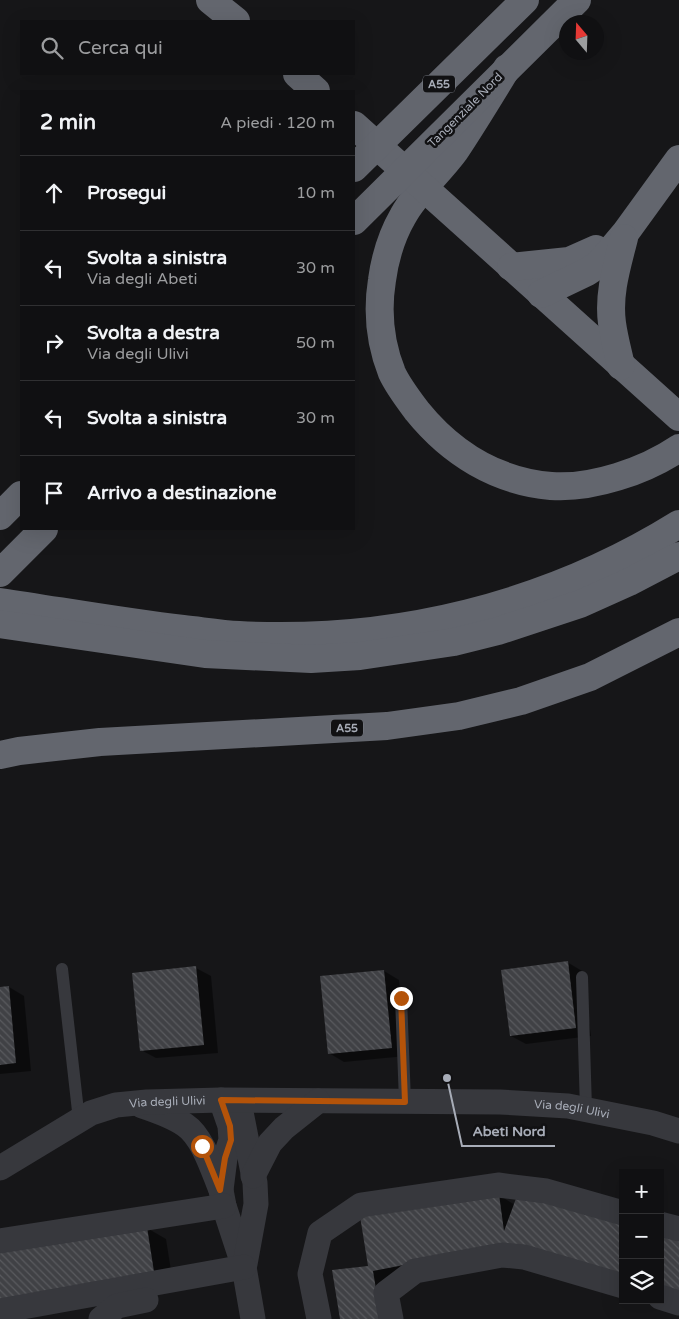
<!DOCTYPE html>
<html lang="it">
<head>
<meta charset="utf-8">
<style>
  body { margin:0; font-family:"Varela Round",sans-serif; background:#19191b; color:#f1f3f6 }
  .controls { position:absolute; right:15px; bottom:15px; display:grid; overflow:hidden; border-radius:0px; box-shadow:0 5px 20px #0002 }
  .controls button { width:45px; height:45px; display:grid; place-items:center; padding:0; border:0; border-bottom:1px solid #303032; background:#101012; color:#f1f3f6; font:25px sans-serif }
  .compass { position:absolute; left:559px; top:15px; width:45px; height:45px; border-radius:50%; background:#101012; box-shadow:0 5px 20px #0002; rotate:341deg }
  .stop { position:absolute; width:15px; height:15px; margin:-11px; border:4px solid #b45309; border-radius:50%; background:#fff }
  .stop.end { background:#b45309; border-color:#fff; box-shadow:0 1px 5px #0008 }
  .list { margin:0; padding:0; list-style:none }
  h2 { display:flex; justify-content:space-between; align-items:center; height:65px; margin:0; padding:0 20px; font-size:21px }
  h2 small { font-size:16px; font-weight:400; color:#9c9d9f }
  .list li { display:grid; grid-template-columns:32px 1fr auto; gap:15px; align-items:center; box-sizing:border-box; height:75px; padding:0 20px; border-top:1px solid #303032 }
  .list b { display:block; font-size:19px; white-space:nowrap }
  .list p { margin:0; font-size:16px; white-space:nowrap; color:#9c9d9f }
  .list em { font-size:16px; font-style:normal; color:#9c9d9f }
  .icon { flex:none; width:28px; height:28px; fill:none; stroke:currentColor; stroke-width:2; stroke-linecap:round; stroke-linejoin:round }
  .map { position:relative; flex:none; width:679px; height:1319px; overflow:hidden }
  .search { position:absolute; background:#101012; box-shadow:0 5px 20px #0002; left:20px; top:20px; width:335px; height:55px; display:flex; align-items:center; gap:12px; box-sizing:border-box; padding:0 18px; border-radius:0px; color:#9c9d9f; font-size:19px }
  .panel { position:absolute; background:#101012; box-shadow:0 5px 20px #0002; left:20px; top:90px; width:335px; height:440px; border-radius:0px }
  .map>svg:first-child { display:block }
  .shadow { fill:#0007 }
  .building { fill:url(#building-back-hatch) }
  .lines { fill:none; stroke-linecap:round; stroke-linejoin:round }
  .lane { stroke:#37383d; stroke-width:12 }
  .street { stroke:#37383d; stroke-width:25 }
  .highway { stroke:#63666e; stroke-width:28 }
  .route { stroke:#b45309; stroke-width:6 }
  .labels { text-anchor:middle; stroke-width:5; stroke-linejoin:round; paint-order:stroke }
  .shield { fill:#111113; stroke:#7b7e86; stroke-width:1 }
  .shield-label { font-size:11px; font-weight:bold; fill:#a8adb8 }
  .street-label { font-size:12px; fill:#a8adb8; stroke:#111113 }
  .leader { fill:none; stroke:#a8adb8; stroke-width:2 }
  .callout-dot { fill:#a8adb8; stroke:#111113; stroke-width:2 }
  .callout-label { font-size:14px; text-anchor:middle; font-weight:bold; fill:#a8adb8; stroke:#111113; stroke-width:5; stroke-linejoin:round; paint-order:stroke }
</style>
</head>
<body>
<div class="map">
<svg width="679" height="1319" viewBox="0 0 679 1319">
  <defs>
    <pattern id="building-back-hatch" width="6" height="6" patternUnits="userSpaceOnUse" patternTransform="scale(1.25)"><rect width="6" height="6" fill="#404145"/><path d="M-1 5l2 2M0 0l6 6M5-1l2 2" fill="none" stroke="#595a5e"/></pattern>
  </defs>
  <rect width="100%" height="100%" fill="#161618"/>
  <!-- shadow -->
  <g class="shadow">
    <polygon points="567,962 582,971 591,1036 526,1044 511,1036"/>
    <polygon points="196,968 211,976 218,1053 156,1058 141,1050"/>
    <polygon points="384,971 399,980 406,1056 344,1062 329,1053 322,977"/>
    <polygon points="9,987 24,996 31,1071 0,1074 0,988"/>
    <polygon points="499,1195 515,1205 531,1254 391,1282 342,1319 369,1267"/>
    <polygon points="147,1228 166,1239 174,1289 13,1319"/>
  </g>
  <!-- building -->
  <g class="building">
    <polygon points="568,961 576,1028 510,1036 501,970"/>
    <polygon points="196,966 204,1045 140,1051 132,973"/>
    <polygon points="384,970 392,1048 328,1054 320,976"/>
    <polygon points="9,986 16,1063 0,1065 0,987"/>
    <polygon points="518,1193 623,1225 623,1275 511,1244 373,1271 381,1319 340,1319 332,1270 368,1266 360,1216 499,1194 504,1231"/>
    <polygon points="147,1227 155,1278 0,1307 0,1248"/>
    <polygon points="660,1236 679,1241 679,1291 660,1286"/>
  </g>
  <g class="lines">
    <!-- lane -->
    <g class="lane">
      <polyline points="62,969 79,1120"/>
      <polyline points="582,977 586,1109"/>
      <polyline points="401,998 405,1101"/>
    </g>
    <!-- street -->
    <g class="street">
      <polyline points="221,1100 230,1126 231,1140 225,1158 221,1190 224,1206 244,1267 253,1319"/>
      <path d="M142,1106C157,1111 172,1116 185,1125C203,1137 213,1171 221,1190"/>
      <polyline points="241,1112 255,1183 256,1204 245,1264"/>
      <path id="s1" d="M0,1168L91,1113L116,1105L147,1102L221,1100L500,1102L568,1106L653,1123L679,1131"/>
      <polyline points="253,1176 270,1143 284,1128 318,1101"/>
      <polyline points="660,1224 679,1229"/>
      <polyline points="0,1241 224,1206"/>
      <polyline points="660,1297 679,1303"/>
      <polyline points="0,1311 244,1267"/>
      <polyline points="101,1319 117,1306 146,1300"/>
      <polyline points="319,1319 310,1274 320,1233 361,1205 498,1185 546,1191 623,1213"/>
      <polyline points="391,1319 386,1293 415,1271 502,1255 524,1257 623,1286"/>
    </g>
    <!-- highway -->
    <g class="highway">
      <polyline points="210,0 236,21"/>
      <path d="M507,68C490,96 473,124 455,151C439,173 416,192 403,216C392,235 385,258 382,280C377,311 380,343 392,373C398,386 408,399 417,411C451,453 496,481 551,486C592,489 645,471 679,448"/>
      <polyline points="297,74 316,91"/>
      <polyline points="354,125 679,417"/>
      <polyline points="354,168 525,0"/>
      <polyline points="354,221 577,0"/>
      <polyline points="511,267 569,261 596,249"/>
      <polyline points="541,294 587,272 599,264 626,232 679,159"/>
      <path d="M621,366C618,352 614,338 612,323C608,294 617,266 624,238"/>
      <polyline points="0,516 21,495"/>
      <polyline points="0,573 44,529"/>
      <path d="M0,602C61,611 122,622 183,629C202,631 221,634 239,635C394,643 547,606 679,524"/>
      <polyline points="0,624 205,654 311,659 360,656 454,642 498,631 580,604 629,582 679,556"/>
      <polyline points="0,755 19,751 100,742 387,726 459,716 521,701 590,677 679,632"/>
    </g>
  </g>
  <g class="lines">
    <!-- route -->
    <polyline class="route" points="202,1146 220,1190 225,1158 231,1140 230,1126 221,1100 405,1102 401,998"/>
  </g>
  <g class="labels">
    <!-- shield labels -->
    <g class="shield">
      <rect x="423" y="75.5" width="32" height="17" rx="4"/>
      <rect x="331" y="719.5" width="32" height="17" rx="4"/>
    </g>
    <g class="shield-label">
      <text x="439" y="88">A55</text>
      <text x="347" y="732">A55</text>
    </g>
    <!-- street labels -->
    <g class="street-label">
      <text transform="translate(465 110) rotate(-45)" y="4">Tangenziale Nord</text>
      <text dy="4" stroke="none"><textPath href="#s1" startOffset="184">Via degli Ulivi</textPath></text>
      <text dy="4" stroke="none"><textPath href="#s1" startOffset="589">Via degli Ulivi</textPath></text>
    </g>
  </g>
  <!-- callouts -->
  <path class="leader" d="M447 1078L462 1146H555"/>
  <circle class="callout-dot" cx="447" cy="1078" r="5"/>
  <g class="callout-label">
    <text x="509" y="1136">Abeti Nord</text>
  </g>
</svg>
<div class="controls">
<button>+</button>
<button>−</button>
<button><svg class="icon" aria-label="layers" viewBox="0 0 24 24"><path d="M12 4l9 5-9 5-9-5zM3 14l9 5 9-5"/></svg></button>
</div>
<svg class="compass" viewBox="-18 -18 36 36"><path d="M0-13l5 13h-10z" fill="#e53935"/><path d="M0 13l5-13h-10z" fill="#9c9d9f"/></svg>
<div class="stop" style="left:202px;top:1146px"></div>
<div class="stop end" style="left:401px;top:998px"></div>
<div class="search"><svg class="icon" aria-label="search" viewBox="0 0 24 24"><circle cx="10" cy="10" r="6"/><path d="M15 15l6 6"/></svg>Cerca qui</div>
<section class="panel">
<h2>2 min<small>A piedi · 120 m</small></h2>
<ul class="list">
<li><svg class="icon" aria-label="ahead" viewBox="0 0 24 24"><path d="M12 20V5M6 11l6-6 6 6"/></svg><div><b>Prosegui</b></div><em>10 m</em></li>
<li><svg class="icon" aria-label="left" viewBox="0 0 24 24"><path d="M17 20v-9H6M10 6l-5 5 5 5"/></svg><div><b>Svolta a sinistra</b><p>Via degli Abeti</p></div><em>30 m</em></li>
<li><svg class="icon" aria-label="right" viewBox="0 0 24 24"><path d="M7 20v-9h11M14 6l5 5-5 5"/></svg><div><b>Svolta a destra</b><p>Via degli Ulivi</p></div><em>50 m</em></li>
<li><svg class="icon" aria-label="left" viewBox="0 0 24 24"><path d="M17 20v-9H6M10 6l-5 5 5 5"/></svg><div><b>Svolta a sinistra</b></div><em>30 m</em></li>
<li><svg class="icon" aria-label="arrive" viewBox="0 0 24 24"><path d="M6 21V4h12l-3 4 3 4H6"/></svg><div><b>Arrivo a destinazione</b></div></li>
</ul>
</section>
</div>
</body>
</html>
